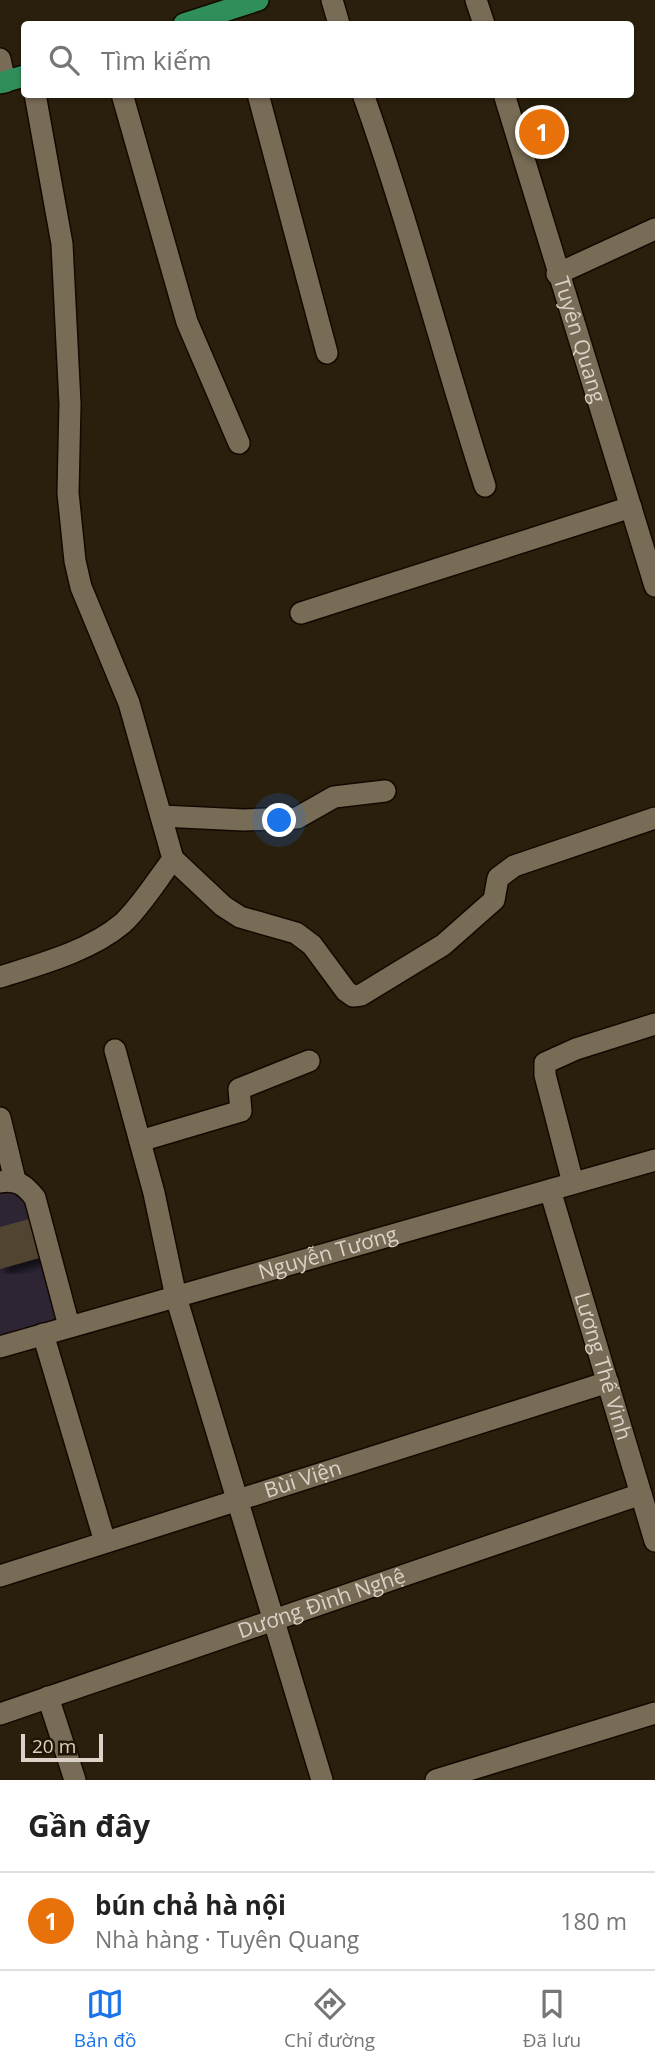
<!DOCTYPE html>
<html lang="vi">
<head>
<meta charset="utf-8">
<style>
  body { margin:0; font-family:"Open Sans",sans-serif; background:#f6f6f6; color:#222 }
  .scale { position:absolute; left:21px; bottom:18px; width:82px; box-sizing:border-box; padding-left:7px; border:4px solid #dbd3c8; border-top:0; font-size:19px; line-height:24px; white-space:nowrap; color:#dbd3c8; -webkit-text-stroke:5px #211604; paint-order:stroke }
  .you { position:absolute; left:280px; top:821px; width:24px; height:24px; margin:-18px; border:5px solid #fff; border-radius:50%; background:#1a73e8; box-shadow:0 0 0 10px #1a73e833 }
  .badge { display:grid; place-items:center; width:46px; height:46px; border-radius:50%; background:#1a73e8; color:#fff; font-size:23px; font-weight:700 }
  .pin { position:absolute; translate:-50% -50%; border:4px solid #fff; box-shadow:0 2px 7px #0006 }
  .list { margin:0; padding:0; list-style:none }
  h2 { display:flex; justify-content:space-between; align-items:center; height:91px; margin:0; padding:0 28px; font-size:30px }
  h2 small { font-size:23px; font-weight:400; color:#767676 }
  .list li { display:grid; grid-template-columns:46px 1fr auto; gap:21px; align-items:center; box-sizing:border-box; height:98px; padding:0 28px; border-top:2px solid #e0e0e0 }
  .list b { display:block; font-size:26px; white-space:nowrap }
  .list p { margin:0; font-size:23px; white-space:nowrap; color:#767676 }
  .list em { font-size:23px; font-style:normal; color:#767676 }
  .icon { flex:none; width:38px; height:38px; fill:none; stroke:currentColor; stroke-width:2; stroke-linecap:round; stroke-linejoin:round }
  .map { position:relative; flex:none; width:655px; height:1780px; overflow:hidden }
  .search { position:absolute; background:#fff; box-shadow:0 2px 5px #0004; left:21px; right:21px; top:21px; height:77px; display:flex; align-items:center; gap:18px; box-sizing:border-box; padding:0 24px; border-radius:7px; color:#767676; font-size:26px }
  .sheet { height:189px; background:#fff }
  nav { display:flex; justify-content:space-around; align-items:center; box-sizing:border-box; height:98px; border-top:2px solid #e0e0e0; background:#fff; font-size:19px; color:#767676 }
  nav a { display:grid; justify-items:center; gap:4px }
  nav .on { color:#1a73e8 }
  .map>svg:first-child { display:block }
  .education { fill:#2d2434 }
  .building { fill:#514530; filter:url(#shadow) }
  .lines { fill:none; stroke-linecap:round; stroke-linejoin:round }
  .minor-casing { stroke:#130900; stroke-width:24 }
  .major-casing { stroke:#130900; stroke-width:24 }
  .minor { stroke:#796c56; stroke-width:21 }
  .major { stroke:#308e5a; stroke-width:21 }
  .labels { text-anchor:middle; stroke-width:6; stroke-linejoin:round; paint-order:stroke }
  .street-label { font-size:21px; fill:#dbd3c8; stroke:#211604 }
</style>
</head>
<body>
<div class="map">
<svg width="655" height="1780" viewBox="0 0 655 1780">
  <defs>
    <filter id="shadow"><feDropShadow dx="6" dy="6" stdDeviation="3.5" flood-color="#0009"/></filter>
  </defs>
  <rect width="100%" height="100%" fill="#2a1f0c"/>
  <!-- education -->
  <polygon class="education" points="32,1185 69,1315 0,1335 0,1193"/>
  <!-- building -->
  <polygon class="building" points="29,1219 39,1258 0,1269 0,1227"/>
  <g class="lines">
    <!-- minor casing -->
    <g class="minor-casing">
      <g id="minor">
        <polyline points="332,0 339,24"/>
        <polyline points="476,0 484,24"/>
        <polyline points="0,59 5,82"/>
        <polyline points="122,94 187,322 239,443"/>
        <polyline points="258,94 327,353"/>
        <path d="M363,94C409,223 443,356 485,486"/>
        <path id="s1" d="M504,94L655,586"/>
        <polyline points="557,274 655,229"/>
        <polyline points="301,613 631,507"/>
        <polyline points="161,816 244,820 297,818 334,797 385,791"/>
        <polyline points="173,859 223,906 240,917 296,933 312,945 346,991 353,996 361,995 443,945 494,900 498,878 514,866 655,818"/>
        <path d="M0,977C41,964 90,951 123,923C142,905 157,880 173,859L129,703L81,587L75,561L68,493L70,404L62,244L35,94"/>
        <polyline points="115,1050 154,1193 176,1297 322,1780"/>
        <polyline points="0,1118 15,1180"/>
        <polyline points="140,1141 241,1111 239,1089 309,1061"/>
        <path d="M0,1182C17,1179 25,1185 35,1198L69,1326"/>
        <polyline points="573,1183 545,1075 545,1063 576,1049 655,1024"/>
        <path id="s2" d="M550,1190L655,1541"/>
        <polyline points="43,1334 105,1542"/>
        <path id="s3" d="M0,1347L655,1160"/>
        <path id="s4" d="M0,1576L608,1382"/>
        <polyline points="48,1697 75,1780"/>
        <path id="s5" d="M0,1714L641,1494"/>
        <polyline points="436,1780 655,1713"/>
      </g>
    </g>
    <!-- major casing -->
    <g class="major-casing">
      <g id="major">
        <polyline points="184,24 258,0"/>
        <polyline points="0,83 24,76"/>
      </g>
    </g>
    <!-- minor -->
    <use href="#minor" class="minor"/>
    <!-- major -->
    <use href="#major" class="major"/>
  </g>
  <g class="labels">
    <!-- street labels -->
    <g class="street-label">
      <text dy="7" stroke="none"><textPath href="#s1" startOffset="257">Tuyên Quang</textPath></text>
      <text dy="7" stroke="none"><textPath href="#s3" startOffset="341">Nguyễn Tương</textPath></text>
      <text dy="7" stroke="none"><textPath href="#s2" startOffset="184">Lương Thế Vinh</textPath></text>
      <text dy="7" stroke="none"><textPath href="#s4" startOffset="318">Bùi Viện</textPath></text>
      <text dy="7" stroke="none"><textPath href="#s5" startOffset="340">Dương Đình Nghệ</textPath></text>
    </g>
  </g>
</svg>
<div class="scale">20 m</div>
<div class="you"></div>
<div class="pin badge" style="left:542px;top:132px;background:#e8710a">1</div>
<div class="search"><svg class="icon" aria-label="search" viewBox="0 0 24 24"><circle cx="10" cy="10" r="6"/><path d="M15 15l6 6"/></svg>Tìm kiếm</div>
</div>
<section class="sheet">
<h2>Gần đây<small></small></h2>
<ul class="list">
<li><span class="badge" style="background:#e8710a">1</span><div><b>bún chả hà nội</b><p>Nhà hàng · Tuyên Quang</p></div><em>180 m</em></li>
</ul>
</section>
<nav>
<a class="on"><svg class="icon" aria-label="map" viewBox="0 0 24 24"><path d="M3 6l6-2 6 2 6-2v14l-6 2-6-2-6 2zM9 4v14M15 6v14"/></svg>Bản đồ</a>
<a><svg class="icon" aria-label="directions" viewBox="0 0 24 24"><path d="M12 3l9 9-9 9-9-9zM9 14v-3h6M13 9l2 2-2 2"/></svg>Chỉ đường</a>
<a><svg class="icon" aria-label="saved" viewBox="0 0 24 24"><path d="M7 4h10v16l-5-4-5 4z"/></svg>Đã lưu</a>
</nav>
</body>
</html>
